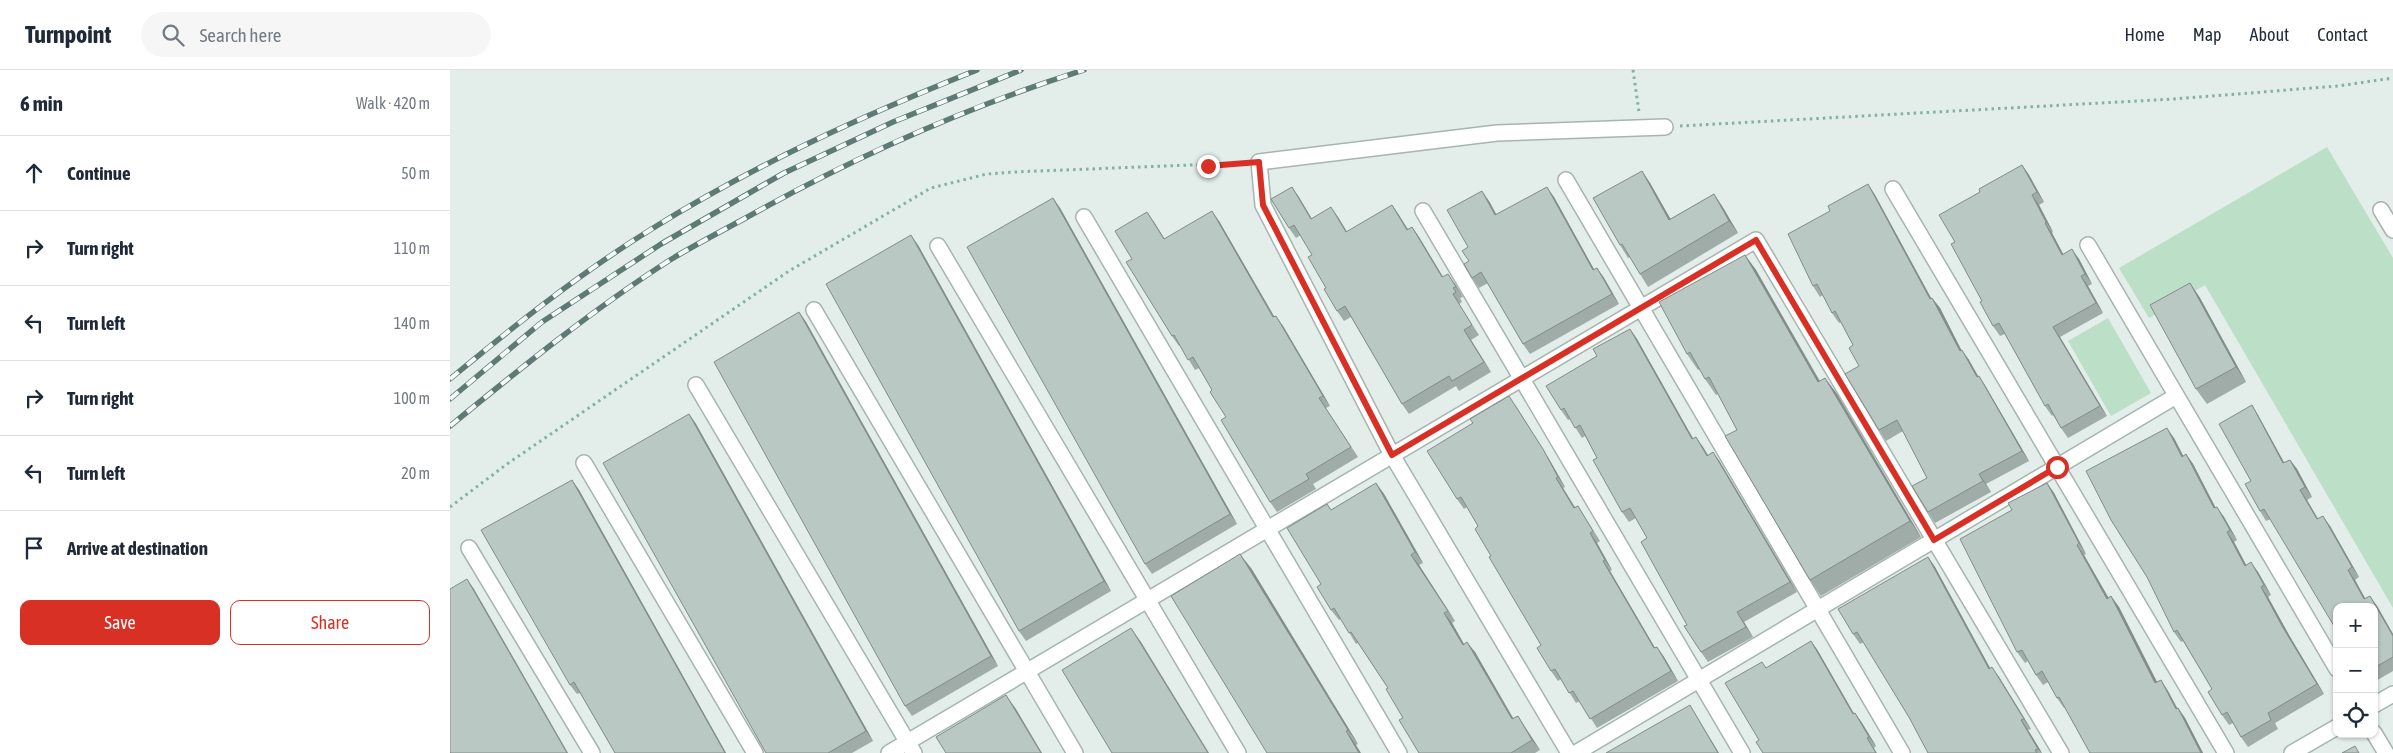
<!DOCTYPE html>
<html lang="en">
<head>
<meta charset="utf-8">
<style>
  body { margin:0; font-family:"Asap Condensed",sans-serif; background:#f6f6f7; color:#1f2937 }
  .controls { position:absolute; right:15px; bottom:15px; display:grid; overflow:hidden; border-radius:10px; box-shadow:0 1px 4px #0004 }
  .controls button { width:45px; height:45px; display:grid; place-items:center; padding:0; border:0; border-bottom:1px solid #e0e1e3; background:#fff; color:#1f2937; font:25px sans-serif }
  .stop { position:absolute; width:15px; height:15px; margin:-11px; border:4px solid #d93025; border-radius:50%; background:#fff }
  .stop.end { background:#d93025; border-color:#fff; box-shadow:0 1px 5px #0008 }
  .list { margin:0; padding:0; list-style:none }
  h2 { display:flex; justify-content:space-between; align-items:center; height:65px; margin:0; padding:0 20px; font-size:21px }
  h2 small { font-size:16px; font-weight:400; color:#747a83 }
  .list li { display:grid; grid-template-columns:32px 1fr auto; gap:15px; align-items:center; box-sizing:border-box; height:75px; padding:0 20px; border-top:1px solid #e0e1e3 }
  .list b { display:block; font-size:19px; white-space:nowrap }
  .list em { font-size:16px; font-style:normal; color:#747a83 }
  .actions { display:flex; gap:10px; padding:15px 20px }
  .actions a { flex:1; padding:11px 0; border:1px solid #d93025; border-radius:10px; text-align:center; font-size:18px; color:#d93025 }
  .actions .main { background:#d93025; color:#fff }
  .icon { flex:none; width:28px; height:28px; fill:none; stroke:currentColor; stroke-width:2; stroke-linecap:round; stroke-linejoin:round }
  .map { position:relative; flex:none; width:1943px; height:683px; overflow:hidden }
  header { display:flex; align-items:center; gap:30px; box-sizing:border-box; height:70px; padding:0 25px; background:#fff; border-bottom:1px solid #e0e1e3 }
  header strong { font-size:24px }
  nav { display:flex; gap:28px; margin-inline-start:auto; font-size:18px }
  .search { width:350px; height:45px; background:#f6f6f7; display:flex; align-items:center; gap:12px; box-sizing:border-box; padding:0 18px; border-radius:28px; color:#747a83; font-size:19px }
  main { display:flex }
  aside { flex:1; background:#fff }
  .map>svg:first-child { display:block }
  .green { fill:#bcdfc7 }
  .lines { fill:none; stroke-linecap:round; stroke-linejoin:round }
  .minor-casing { stroke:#a6b5b0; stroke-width:18 }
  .tertiary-casing { stroke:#a6b5b0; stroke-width:18 }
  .path { stroke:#84b1a5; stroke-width:3; stroke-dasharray:2.5 4; stroke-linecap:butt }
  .minor { stroke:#fff; stroke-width:15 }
  .tertiary { stroke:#fff; stroke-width:15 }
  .rail-casing { stroke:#5d7a74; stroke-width:5.5 }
  .rail { stroke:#f4faf7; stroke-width:4; stroke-dasharray:11; stroke-linecap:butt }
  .wall { fill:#9faca7 }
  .shaded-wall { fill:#828c88 }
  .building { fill:#b9c8c2; stroke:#828c88 }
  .route { stroke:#d93025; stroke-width:6 }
</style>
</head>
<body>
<header>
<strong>Turnpoint</strong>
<div class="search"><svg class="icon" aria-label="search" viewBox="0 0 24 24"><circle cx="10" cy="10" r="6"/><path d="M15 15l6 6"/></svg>Search here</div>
<nav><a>Home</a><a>Map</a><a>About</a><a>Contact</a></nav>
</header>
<main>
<aside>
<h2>6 min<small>Walk · 420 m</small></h2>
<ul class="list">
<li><svg class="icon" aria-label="ahead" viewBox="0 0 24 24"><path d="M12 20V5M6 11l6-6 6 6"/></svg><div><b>Continue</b></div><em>50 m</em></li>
<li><svg class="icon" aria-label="right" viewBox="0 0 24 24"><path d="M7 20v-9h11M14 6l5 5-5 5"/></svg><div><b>Turn right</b></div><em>110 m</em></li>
<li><svg class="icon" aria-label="left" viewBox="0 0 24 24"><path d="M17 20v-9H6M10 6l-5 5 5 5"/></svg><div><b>Turn left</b></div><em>140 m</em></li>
<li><svg class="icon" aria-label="right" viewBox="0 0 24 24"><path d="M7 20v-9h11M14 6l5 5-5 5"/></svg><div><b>Turn right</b></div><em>100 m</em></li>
<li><svg class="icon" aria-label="left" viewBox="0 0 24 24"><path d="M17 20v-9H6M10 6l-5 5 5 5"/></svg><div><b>Turn left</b></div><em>20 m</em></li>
<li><svg class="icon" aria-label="arrive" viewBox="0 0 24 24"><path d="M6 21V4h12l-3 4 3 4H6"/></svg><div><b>Arrive at destination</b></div></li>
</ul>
<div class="actions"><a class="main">Save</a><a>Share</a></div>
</aside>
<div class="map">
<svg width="1943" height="683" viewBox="0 0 1943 683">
  <rect width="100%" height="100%" fill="#e3ede9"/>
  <!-- green -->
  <g class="green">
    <polygon points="1877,77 1943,188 1943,538 1755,215 1699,248 1669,198"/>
    <polygon points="1658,248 1701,323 1661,346 1618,271"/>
  </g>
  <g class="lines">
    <!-- minor casing -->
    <g class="minor-casing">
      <g id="minor">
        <polyline points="1116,110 1452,683"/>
        <polyline points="1443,119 1776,683"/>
        <polyline points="1931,140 1943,160"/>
        <polyline points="973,141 1292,683"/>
        <polyline points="634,147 949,683"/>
        <polyline points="1638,175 1887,599"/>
        <polyline points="488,176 788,683"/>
        <polyline points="364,240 625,683"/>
        <polyline points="246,315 464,683"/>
        <polyline points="134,393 305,683"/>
        <polyline points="19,478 142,683"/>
        <polyline points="1924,663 1936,683"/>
        <polyline points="439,683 1306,170 1611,683"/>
        <polyline points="1119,683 942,385 813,135 809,92 1047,63 1215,57"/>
        <polyline points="1126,683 1726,326"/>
      </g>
    </g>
    <!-- tertiary casing -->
    <g class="tertiary-casing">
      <g id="tertiary">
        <polyline points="1924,635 1943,624"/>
        <polyline points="1842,683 1887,657"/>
      </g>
    </g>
    <!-- path -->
    <g class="path">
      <polyline points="1183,0 1189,42"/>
      <polyline points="1230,56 1724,29 1888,16 1943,8"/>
      <polyline points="0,437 57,394 339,201 481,118 537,104 564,102 791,93"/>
    </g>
    <!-- minor -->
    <use href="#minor" class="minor"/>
    <!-- tertiary -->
    <use href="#tertiary" class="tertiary"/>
    <!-- rail casing -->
    <g class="rail-casing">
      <g id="rail">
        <path d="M0,309C64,256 129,204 200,160C304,95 414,45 527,0"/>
        <polyline points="0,329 92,252 211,174 334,103 443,52 571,0"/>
        <path d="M0,356C71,298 142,240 220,190C243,176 268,163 292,150C402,88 513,38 634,0"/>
      </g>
    </g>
    <!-- rail -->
    <use href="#rail" class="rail"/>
  </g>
  <!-- wall -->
  <g class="wall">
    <polygon points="1572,95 1579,105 1594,132 1589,135 1603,162 1602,163 1613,184 1629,189 1642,214 1638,216 1653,243 1610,267 1657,346 1618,368 1611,358 1603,345 1602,346 1595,336 1555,264 1550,266 1543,256 1532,231 1505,172 1530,122"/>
    <polygon points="1192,101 1200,113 1220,149 1264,124 1272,136 1288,163 1198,217 1190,204 1180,187 1178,188 1170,175"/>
    <polygon points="1418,114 1425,125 1481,228 1482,228 1490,238 1511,280 1519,290 1528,307 1529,306 1536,317 1579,391 1536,414 1541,422 1485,453 1478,442 1477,408 1453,361 1436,371 1429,360 1403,275 1391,252 1389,253 1382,243 1373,225 1370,227 1363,216 1380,141"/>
    <polygon points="842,117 861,149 888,147 897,162 942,135 958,159 962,157 969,167 993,207 1005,214 1013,227 1010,228 1012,232 1009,234 1029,265 1021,270 1041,302 1009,321 1006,316 959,344 952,334 901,247 894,251 887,241 876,218 862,185 851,165 846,168 839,158"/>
    <polygon points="1104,127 1144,200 1147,198 1154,208 1169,234 1080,284 1073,274 1038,213 1029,218 1022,208 1019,191 1018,177 1039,131 1046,144"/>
    <polygon points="603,128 610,138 787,454 702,504 695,494"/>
    <polygon points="769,151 824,246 833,256 880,336 876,338 908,387 863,414 866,419 827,442 820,432 762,320 749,298 745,300 730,275 729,276 722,266 682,189 704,152 714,169"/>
    <polygon points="468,175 661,521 576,571 569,561"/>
    <polygon points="1295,185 1306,200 1370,311 1375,308 1387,324 1471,467 1371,526 1360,510 1287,360 1268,324 1266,325 1255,309 1250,299 1248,300 1237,284"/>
    <polygon points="1740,213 1750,228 1796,312 1757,334 1746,319"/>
    <polygon points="349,242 356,252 548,596 462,646 455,636"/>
    <polygon points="1180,259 1187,269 1243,369 1253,377 1258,385 1263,382 1270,392 1347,522 1294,552 1303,567 1258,592 1251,582 1237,555 1197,468 1186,448 1179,452 1172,442 1147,388 1135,366 1132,368 1120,349 1118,350 1111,340 1147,286"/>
    <polygon points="1802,335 1808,345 1834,393 1840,390 1847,399 1862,427 1857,430 1868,449 1880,456 1909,507 1905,510 1915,529 1927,536 1943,564 1943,601 1924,612 1924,537 1821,449 1816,451 1810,441 1801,411"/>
    <polygon points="1066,336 1099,389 1115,417 1113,418 1125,437 1128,436 1150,471 1147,473 1162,500 1160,501 1205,578 1207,577 1214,587 1228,611 1147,658 1130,631 1126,633 1111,609 1108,611 1101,601 1091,575 1041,486 1028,456 1017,437 1014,439 1007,429"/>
    <polygon points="239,344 246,354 423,671 402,683 316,683"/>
    <polygon points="1724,368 1733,386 1736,384 1743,394 1765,437 1774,447 1787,470 1784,472 1796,495 1808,502 1821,525 1818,527 1839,565 1874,624 1825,653 1828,659 1798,677 1791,667 1783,653 1779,655 1772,645 1762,619 1733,571 1731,572 1724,562"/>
    <polygon points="122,410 129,420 276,683 165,683 130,623 127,624 120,615"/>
    <polygon points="926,413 934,424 973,493 969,495 1005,551 1002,553 1014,574 1025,582 1063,649 1068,646 1075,657 1090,680 1085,683 969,683 953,648 938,618 908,573 906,574 891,549 889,550 881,540 871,514 881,440"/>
    <polygon points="1597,413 1604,423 1636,484 1634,485 1658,528 1661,526 1669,537 1707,612 1711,610 1718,621 1727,638 1728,638 1735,648 1753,683 1640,683 1615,638 1614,638 1607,628 1598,612 1593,615 1586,605 1578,591 1575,593 1567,582"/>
    <polygon points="1478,487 1485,497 1540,598 1549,607 1581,659 1578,660 1592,683 1478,683 1460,649 1414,572 1410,574 1403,564"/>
    <polygon points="801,498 908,674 906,675 817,683"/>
    <polygon points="1361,571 1368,581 1404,644 1405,643 1412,653 1426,676 1424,678 1427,683 1313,683 1316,598"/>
  </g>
  <!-- shaded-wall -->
  <g class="shaded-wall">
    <polygon points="1572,95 1579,105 1594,132 1587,122"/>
    <polygon points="1192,101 1200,113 1228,162 1219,150"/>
    <polygon points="1418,114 1425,125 1487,239 1480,229"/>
    <polygon points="842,117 849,127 868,159 861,149"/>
    <polygon points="1097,117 1104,127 1150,210 1143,200"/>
    <polygon points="1032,121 1039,131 1052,155 1045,145"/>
    <polygon points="1264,124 1272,136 1288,163 1279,151"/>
    <polygon points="1582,125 1589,135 1603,162 1596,152"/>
    <polygon points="603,128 610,138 787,454 780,444"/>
    <polygon points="942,135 949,145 964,170 957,160"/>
    <polygon points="881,137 888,147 903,172 896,162"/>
    <polygon points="762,141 769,151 830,257 823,247"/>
    <polygon points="697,142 704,152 721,179 714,169"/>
    <polygon points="1595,153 1602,163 1619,195 1612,185"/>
    <polygon points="962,157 969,167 999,217 992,207"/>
    <polygon points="461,165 468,175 661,521 654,511"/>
    <polygon points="1622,179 1629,189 1642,214 1635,204"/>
    <polygon points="1295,185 1306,200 1379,328 1368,312"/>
    <polygon points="1147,198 1154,208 1169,234 1162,224"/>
    <polygon points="998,204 1005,214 1013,227 1006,217"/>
    <polygon points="1631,206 1638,216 1653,243 1646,233"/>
    <polygon points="1740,213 1750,228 1796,312 1786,297"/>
    <polygon points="1482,228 1490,238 1517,291 1510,281"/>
    <polygon points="349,242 356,252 548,596 541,586"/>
    <polygon points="826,246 833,256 880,336 873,326"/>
    <polygon points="1603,257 1610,267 1657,346 1650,336"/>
    <polygon points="1180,259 1187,269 1249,379 1242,369"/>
    <polygon points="1014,260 1021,270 1041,302 1034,292"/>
    <polygon points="1512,280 1519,290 1535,318 1527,307"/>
    <polygon points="1529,306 1536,317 1579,391 1572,381"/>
    <polygon points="1375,308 1387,324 1471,467 1460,451"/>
    <polygon points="1059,326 1099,389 1115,417 1108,407"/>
    <polygon points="1802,335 1808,345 1840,403 1833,393"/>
    <polygon points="239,344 246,354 423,671 416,661"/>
    <polygon points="1717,358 1724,368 1739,397 1732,387"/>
    <polygon points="1246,367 1253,377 1264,396 1257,386"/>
    <polygon points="1263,382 1270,392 1347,522 1340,512"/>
    <polygon points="1736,384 1743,394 1771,448 1764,438"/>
    <polygon points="1840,390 1847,399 1862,427 1855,417"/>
    <polygon points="1529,404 1536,414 1541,422 1533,411"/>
    <polygon points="1106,408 1113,418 1131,448 1124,438"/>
    <polygon points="122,410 129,420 276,683 275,683"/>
    <polygon points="926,413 934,424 973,493 965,482"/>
    <polygon points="1597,413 1604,423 1636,484 1629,473"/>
    <polygon points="1850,420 1857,430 1874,459 1867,449"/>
    <polygon points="1767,437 1774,447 1787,470 1780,460"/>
    <polygon points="1873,446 1880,456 1909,507 1902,497"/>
    <polygon points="1777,462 1784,472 1802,506 1795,496"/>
    <polygon points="1140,463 1147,473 1162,500 1155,490"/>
    <polygon points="1627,475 1634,485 1665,539 1657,529"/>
    <polygon points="790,484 801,498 908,674 898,660"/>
    <polygon points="961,485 969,495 1005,551 998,541"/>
    <polygon points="1478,487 1485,497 1546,609 1539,599"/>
    <polygon points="1153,491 1160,501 1211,588 1204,578"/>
    <polygon points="1801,492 1808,502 1821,525 1814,515"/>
    <polygon points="1898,500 1905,510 1920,537 1914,529"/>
    <polygon points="17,509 24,519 118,683 117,683"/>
    <polygon points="1811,517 1818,527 1839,565 1874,624 1867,614 1832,556"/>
    <polygon points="1661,526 1669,537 1713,624 1705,613"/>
    <polygon points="1920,526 1927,536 1943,564 1943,566"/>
    <polygon points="1287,542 1294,552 1303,567 1296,557"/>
    <polygon points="994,543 1002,553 1020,585 1013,575"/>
    <polygon points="681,558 691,572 759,683 758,683"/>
    <polygon points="1361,571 1368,581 1410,654 1403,644"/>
    <polygon points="1017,572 1025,582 1070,660 1062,649"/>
    <polygon points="1207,577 1214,587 1228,611 1221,601"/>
    <polygon points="1542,597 1549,607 1581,659 1574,649"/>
    <polygon points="1711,610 1718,621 1733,649 1726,639"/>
    <polygon points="556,625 566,639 592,683 591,683"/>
    <polygon points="1240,635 1246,645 1269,683 1268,683"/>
    <polygon points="1728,638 1735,648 1753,683 1751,683"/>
    <polygon points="1405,643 1412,653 1426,676 1419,667"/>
    <polygon points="1068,646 1075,657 1090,680 1082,670"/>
    <polygon points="1571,650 1578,660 1592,683 1588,679"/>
    <polygon points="896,661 906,675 911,683 909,683"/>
  </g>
  <!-- building -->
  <g class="building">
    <polygon points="1572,95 1587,122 1582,125 1596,152 1595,153 1612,185 1622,179 1635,204 1631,206 1646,233 1603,257 1650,336 1611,358 1598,334 1595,336 1549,253 1543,256 1530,232 1532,231 1501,174 1505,172 1489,145 1530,122 1529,119"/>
    <polygon points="1192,101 1219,150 1264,124 1279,151 1190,204 1172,174 1170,175 1143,128"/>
    <polygon points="1418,114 1480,229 1482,228 1510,281 1512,280 1527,307 1529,306 1572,381 1529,404 1533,411 1478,442 1462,416 1477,408 1447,350 1429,360 1395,304 1409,296 1399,278 1403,275 1385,241 1382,243 1367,214 1363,216 1338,164 1380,141 1378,136"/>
    <polygon points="842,117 861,149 881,137 896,162 942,135 957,160 962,157 992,207 998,204 1006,217 1003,218 1006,222 1003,224 1022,255 1014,260 1034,292 1002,311 999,306 952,334 895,236 887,241 874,219 876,218 858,187 862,185 844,155 839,158 821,129"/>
    <polygon points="1097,117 1143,200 1147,198 1162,224 1073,274 1031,202 1022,208 1014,194 1019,191 1012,181 1018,177 997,140 1032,121 1045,145"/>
    <polygon points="603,128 780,444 695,494 517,177"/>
    <polygon points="762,141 823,247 826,246 873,326 869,328 901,377 856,404 859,409 820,432 771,350 776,347 760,322 762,320 743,287 738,290 724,265 722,266 676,192 682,189 665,161 697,142 714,169"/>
    <polygon points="461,165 654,511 569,561 376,214"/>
    <polygon points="1295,185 1368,312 1375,308 1460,451 1360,510 1275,366 1287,360 1259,307 1255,309 1240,282 1237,284 1209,232"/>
    <polygon points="1740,213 1786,297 1746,319 1700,235"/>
    <polygon points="349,242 541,586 455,636 264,292"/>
    <polygon points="1180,259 1242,369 1246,367 1257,386 1263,382 1340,512 1287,542 1296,557 1251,582 1234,556 1237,555 1191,472 1197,468 1180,438 1172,442 1143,390 1147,388 1130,355 1125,358 1114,338 1111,340 1096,316 1147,286 1143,279"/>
    <polygon points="1059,326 1093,379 1108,407 1106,408 1124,438 1128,436 1143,461 1140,463 1155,490 1153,491 1204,578 1207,577 1221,601 1140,649 1123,621 1119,623 1105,599 1101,601 1087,578 1091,575 1039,487 1041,486 1025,459 1028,456 1011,427 1007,429 977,381 1023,353 1020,349"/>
    <polygon points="1802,335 1833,393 1840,390 1855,417 1850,420 1867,449 1873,446 1902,497 1898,500 1914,529 1920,526 1943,566 1943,587 1924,598 1924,537 1887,537 1887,561 1814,439 1810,441 1795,414 1801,411 1769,354"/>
    <polygon points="239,344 416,661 378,683 316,683 153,393"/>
    <polygon points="1717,358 1732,387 1736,384 1764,438 1767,437 1780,460 1777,462 1795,496 1801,492 1814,515 1811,517 1832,556 1867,614 1818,643 1821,650 1791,667 1777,642 1772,645 1758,622 1762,619 1727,560 1724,562 1697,507 1661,450 1636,401"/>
    <polygon points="122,410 275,683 165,683 124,612 120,615 31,460"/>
    <polygon points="926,413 965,482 961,485 998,541 994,543 1013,575 1017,572 1062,649 1068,646 1082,670 1061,683 969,683 949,650 953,648 936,619 938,618 901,562 899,563 884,538 881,540 867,517 871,514 837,458 877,434 881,440"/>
    <polygon points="1597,413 1629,473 1627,475 1657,529 1661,526 1705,613 1711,610 1726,639 1728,638 1751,683 1640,683 1609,627 1607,628 1592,601 1586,605 1572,580 1567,582 1510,469 1562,440 1558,433"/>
    <polygon points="790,484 898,660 896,661 909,683 817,683 721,526"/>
    <polygon points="1478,487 1539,599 1542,597 1574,649 1571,650 1588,679 1585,680 1587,683 1478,683 1460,649 1407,562 1403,564 1388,539"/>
    <polygon points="17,509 117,683 1,683 0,682 0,519"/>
    <polygon points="681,558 758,683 662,683 612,600"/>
    <polygon points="1361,571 1403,644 1405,643 1419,667 1417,668 1426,683 1313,683 1306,672 1309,670 1275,613 1312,592 1316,598"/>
    <polygon points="556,625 591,683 496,683 486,667"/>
    <polygon points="1240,635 1268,683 1156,683"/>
    <polygon points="1905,676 1909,683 1892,683"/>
  </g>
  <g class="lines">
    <!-- route -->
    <polyline class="route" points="758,96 809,92 813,135 942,385 1306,170 1484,470 1607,397"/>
  </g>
</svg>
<div class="controls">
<button>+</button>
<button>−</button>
<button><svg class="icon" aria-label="locate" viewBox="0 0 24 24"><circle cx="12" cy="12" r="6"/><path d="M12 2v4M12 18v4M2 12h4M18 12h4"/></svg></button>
</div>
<div class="stop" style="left:1607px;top:397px"></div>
<div class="stop end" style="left:758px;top:96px"></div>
</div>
</main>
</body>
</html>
